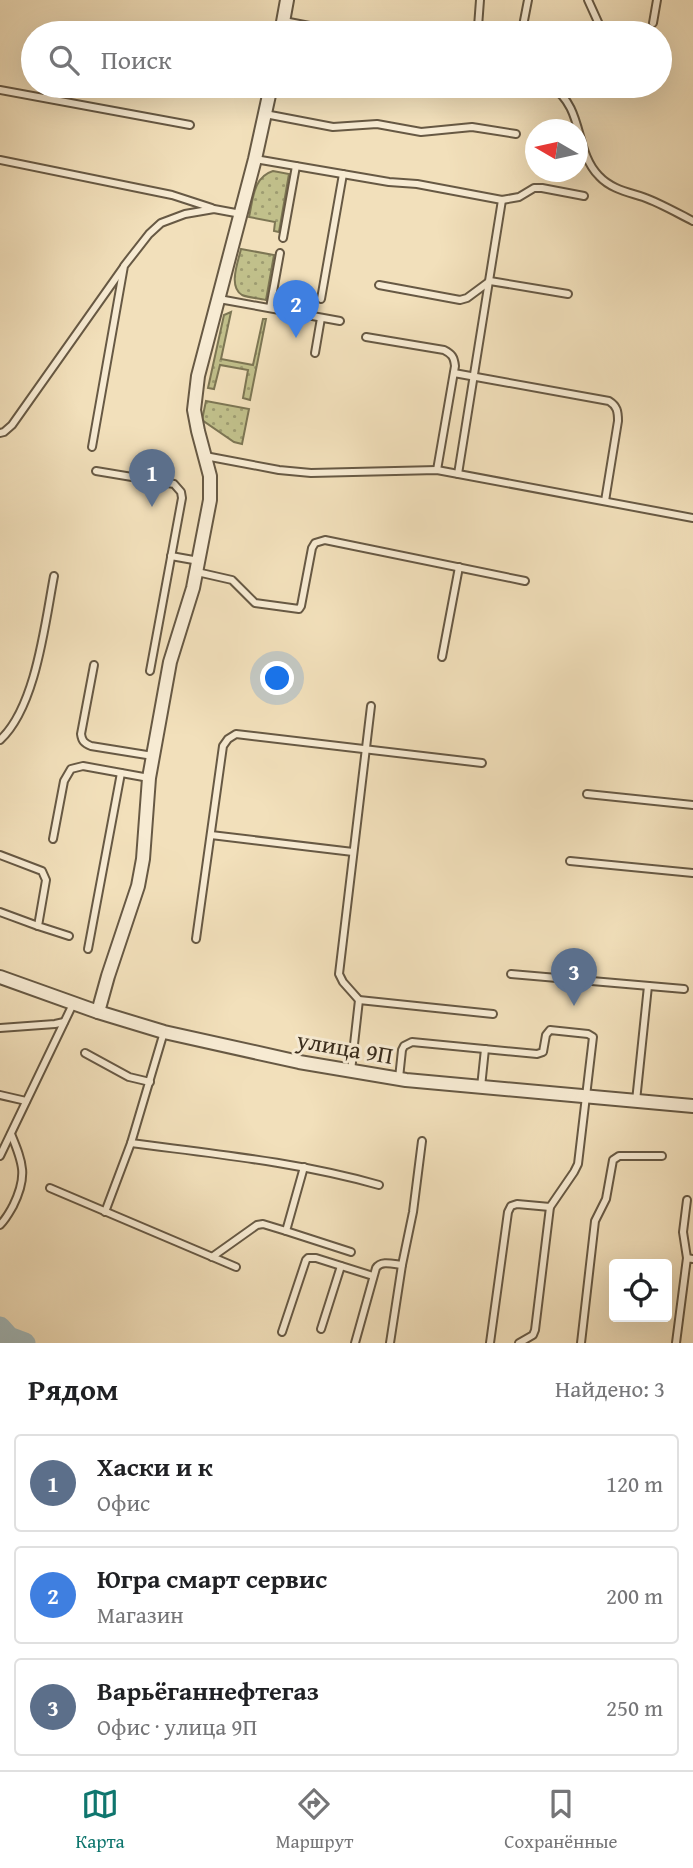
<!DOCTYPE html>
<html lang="ru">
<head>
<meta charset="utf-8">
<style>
  body { margin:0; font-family:"Gentium Book Plus",serif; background:#f6f6f6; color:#202124 }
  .controls { position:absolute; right:21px; bottom:21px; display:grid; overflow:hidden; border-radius:7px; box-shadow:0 7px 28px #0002 }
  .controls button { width:63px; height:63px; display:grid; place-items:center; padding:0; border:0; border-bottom:2px solid #e0e0e0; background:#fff; color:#202124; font:35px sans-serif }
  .compass { position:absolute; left:525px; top:119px; width:63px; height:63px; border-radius:50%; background:#fff; box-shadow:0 7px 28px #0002; rotate:279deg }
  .you { position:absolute; left:278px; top:679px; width:24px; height:24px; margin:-18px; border:5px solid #fff; border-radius:50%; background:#1a73e8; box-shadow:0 0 0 10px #1a73e833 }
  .badge { display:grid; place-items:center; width:46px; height:46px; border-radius:50%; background:#0f766e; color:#fff; font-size:23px; font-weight:700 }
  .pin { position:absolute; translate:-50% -58px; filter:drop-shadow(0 2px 4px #0008) }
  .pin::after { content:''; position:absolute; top:37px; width:24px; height:21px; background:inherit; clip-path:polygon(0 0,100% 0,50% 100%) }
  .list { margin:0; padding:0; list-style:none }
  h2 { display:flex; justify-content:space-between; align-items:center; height:91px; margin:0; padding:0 28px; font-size:30px }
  h2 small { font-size:23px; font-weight:400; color:#757577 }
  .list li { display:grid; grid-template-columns:46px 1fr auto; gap:21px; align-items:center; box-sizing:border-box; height:98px; margin:0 14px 14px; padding:0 14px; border:2px solid #e0e0e0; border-radius:7px }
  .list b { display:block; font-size:26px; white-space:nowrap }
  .list p { margin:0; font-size:23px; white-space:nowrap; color:#757577 }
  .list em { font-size:23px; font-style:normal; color:#757577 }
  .icon { flex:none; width:38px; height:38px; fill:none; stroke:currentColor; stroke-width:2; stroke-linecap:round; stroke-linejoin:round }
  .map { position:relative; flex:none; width:693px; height:1343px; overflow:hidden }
  .search { position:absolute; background:#fff; box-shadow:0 7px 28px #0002; left:21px; right:21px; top:21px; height:77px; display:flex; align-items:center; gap:18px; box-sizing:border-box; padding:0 24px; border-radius:38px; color:#757577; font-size:26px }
  .sheet { height:427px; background:#fff }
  nav { display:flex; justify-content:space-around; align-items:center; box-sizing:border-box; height:98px; border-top:2px solid #e0e0e0; background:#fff; font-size:19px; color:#757577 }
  nav a { display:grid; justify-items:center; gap:4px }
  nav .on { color:#0f766e }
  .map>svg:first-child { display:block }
  .green { fill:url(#green-dots); stroke:#7d7654; stroke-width:2 }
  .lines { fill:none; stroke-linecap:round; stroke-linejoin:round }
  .river { stroke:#a2babc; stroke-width:21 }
  .lane-casing { stroke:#675944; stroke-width:10 }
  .street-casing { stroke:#675944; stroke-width:16 }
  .lane { stroke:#f7ebd3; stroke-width:6 }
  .street { stroke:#f7ebd3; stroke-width:12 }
  .labels { text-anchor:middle; stroke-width:6; stroke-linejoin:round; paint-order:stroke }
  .street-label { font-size:24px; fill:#392c1c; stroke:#f7ebd3 }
</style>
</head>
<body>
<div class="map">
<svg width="693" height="1343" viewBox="0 0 693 1343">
  <defs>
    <pattern id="green-dots" width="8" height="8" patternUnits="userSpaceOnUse" patternTransform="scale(1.75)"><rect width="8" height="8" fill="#c1c08b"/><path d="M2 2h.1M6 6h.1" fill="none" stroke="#9e9c71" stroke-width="1.8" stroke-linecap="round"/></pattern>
  </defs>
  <rect width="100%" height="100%" fill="#f2e0bb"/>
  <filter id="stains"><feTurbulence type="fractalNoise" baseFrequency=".00286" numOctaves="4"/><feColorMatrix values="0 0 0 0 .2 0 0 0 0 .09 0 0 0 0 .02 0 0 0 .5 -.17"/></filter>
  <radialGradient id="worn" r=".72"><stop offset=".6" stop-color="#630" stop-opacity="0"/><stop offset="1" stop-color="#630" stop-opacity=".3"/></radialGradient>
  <!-- green -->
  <g class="green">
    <path d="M273,171L289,174L279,232L274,231L275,222L249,217C253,200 253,177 273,171Z"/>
    <path d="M241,249L274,255L266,300C259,298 249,298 242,295C228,287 238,262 241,249Z"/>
    <polygon points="231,312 221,359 253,365 263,319 266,319 250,400 243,398 248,370 220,365 214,389 208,388 224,315"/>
    <polygon points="206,401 249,409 242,444 234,442 202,420"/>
  </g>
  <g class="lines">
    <!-- river -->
    <polyline class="river" points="0,1327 9,1337 25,1343"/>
    <!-- lane casing -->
    <g class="lane-casing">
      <g id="lane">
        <polyline points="588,0 603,33"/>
        <polyline points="284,21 345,33"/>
        <polyline points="653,23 657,0"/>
        <polyline points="478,27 480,0"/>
        <polyline points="522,31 528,0"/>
        <path d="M551,86C585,108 574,151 599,176C611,189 628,192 643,197C660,203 677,213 693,221"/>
        <polyline points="0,90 190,125"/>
        <polyline points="265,114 333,127 377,124 421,132 472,127 516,134"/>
        <polyline points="255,159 389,182 417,184 502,200 519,197 534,188 542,188 584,196"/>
        <polyline points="0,160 172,195 212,208"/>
        <polyline points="283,238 296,166"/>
        <polyline points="379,285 460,300 467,298 490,281 568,294"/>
        <polyline points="219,299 340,321"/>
        <polyline points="321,299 343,174"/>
        <polyline points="270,308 280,253"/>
        <path d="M366,337L444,350C452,354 454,357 455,366L437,470"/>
        <polyline points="315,353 321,318"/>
        <path d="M454,373L609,401C617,406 618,411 618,421L605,501"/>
        <polyline points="0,433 4,432 12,425 123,268"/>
        <polyline points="92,447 124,266 149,234 161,223 185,214 214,209 241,214"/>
        <polyline points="205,456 279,470 311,473 437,470 693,518"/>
        <polyline points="96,471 174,484 181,492 182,498 150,671"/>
        <polyline points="458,474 502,200"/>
        <polyline points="171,556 199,561"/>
        <polyline points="197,572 232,580 255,603 299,609 301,606 312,548 315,543 325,540 525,581"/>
        <polyline points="442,657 459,567"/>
        <path d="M94,665L81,734C82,741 84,743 91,746L153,756"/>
        <polyline points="371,706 339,974 343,982 359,1000 493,1014"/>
        <path d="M0,740C36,707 45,623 54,576"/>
        <polyline points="587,794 693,805"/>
        <polyline points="211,835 353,852"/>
        <polyline points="53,839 64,781 71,769 83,766 149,778"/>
        <polyline points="0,855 42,871 46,880 38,926 69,936"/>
        <polyline points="570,861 693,873"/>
        <polyline points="0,912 38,926"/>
        <polyline points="196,939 223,746 228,739 236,734 482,763"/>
        <polyline points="88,949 121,773"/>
        <polyline points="511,974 684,989"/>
        <polyline points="0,1028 55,1024 64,1022"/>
        <polyline points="85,1053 129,1077 150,1082"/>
        <polyline points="351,1071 359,1000"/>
        <polyline points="399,1078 402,1050 404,1046 412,1042 537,1054 543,1052 546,1035 550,1030 588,1034 593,1037 578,1164 574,1172 550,1207 517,1204 511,1206 508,1212 490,1343"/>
        <polyline points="481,1087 485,1049"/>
        <polyline points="0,1095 26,1101"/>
        <polyline points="636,1101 648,986"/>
        <path d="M131,1143C214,1154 298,1162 379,1185"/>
        <polyline points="0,1156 73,1004"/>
        <polyline points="50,1188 236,1267"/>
        <polyline points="105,1212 131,1143 164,1032"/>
        <path d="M0,1225C6,1219 9,1213 13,1206C28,1176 23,1163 11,1134"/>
        <polyline points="286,1231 351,1252"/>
        <polyline points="212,1257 257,1225 263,1224 286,1231 304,1167"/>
        <polyline points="687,1258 683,1232 687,1200"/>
        <polyline points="321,1329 341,1266"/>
        <polyline points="282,1332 306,1260 308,1258 316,1258 373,1276"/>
        <path d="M355,1343L376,1268C381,1260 393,1264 402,1265"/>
        <polyline points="390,1343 402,1265 413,1212 422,1141"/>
        <polyline points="519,1343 533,1335 535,1330 550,1207"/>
        <polyline points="581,1343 595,1221 606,1199 613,1160 619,1156 662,1156"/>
        <polyline points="676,1343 687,1258 693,1259"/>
      </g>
    </g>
    <!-- street casing -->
    <g class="street-casing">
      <g id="street">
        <polyline points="281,33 287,0"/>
        <polyline points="0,977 98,1012 164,1032 299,1062 406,1080 693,1106"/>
        <polyline points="98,1012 108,976 138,886 143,859 149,778 170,662 193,588 210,500 210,476 198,431 194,410 198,376 255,159 271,86"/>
      </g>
    </g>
    <!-- lane -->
    <use href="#lane" class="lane"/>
    <!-- street -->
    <use href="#street" class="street"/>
  </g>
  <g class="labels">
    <!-- street labels -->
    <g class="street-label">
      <text transform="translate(345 1048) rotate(10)" y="8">улица 9П</text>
    </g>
  </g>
  <rect width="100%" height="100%" filter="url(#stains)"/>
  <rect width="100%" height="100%" fill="url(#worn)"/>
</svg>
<div class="controls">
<button><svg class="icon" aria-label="locate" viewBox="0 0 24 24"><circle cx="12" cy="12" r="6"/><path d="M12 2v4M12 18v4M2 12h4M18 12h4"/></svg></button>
</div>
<svg class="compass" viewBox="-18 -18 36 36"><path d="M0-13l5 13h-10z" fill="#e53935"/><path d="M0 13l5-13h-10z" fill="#757577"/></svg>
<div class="you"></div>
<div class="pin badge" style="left:152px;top:507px;background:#5c6f8a">1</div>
<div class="pin badge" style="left:296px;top:338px;background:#3f7fe0">2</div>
<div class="pin badge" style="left:574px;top:1006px;background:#5c6f8a">3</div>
<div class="search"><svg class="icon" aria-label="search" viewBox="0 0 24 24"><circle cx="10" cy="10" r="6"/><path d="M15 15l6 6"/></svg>Поиск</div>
</div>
<section class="sheet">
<h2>Рядом<small>Найдено: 3</small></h2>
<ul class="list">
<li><span class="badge" style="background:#5c6f8a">1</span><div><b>Хаски и к</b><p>Офис</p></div><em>120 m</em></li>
<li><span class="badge" style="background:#3f7fe0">2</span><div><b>Югра смарт сервис</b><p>Магазин</p></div><em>200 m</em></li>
<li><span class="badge" style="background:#5c6f8a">3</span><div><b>Варьёганнефтегаз</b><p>Офис · улица 9П</p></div><em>250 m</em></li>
</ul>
</section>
<nav>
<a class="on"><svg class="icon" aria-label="map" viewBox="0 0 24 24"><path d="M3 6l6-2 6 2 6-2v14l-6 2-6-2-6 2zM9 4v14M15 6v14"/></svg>Карта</a>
<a><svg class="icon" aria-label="directions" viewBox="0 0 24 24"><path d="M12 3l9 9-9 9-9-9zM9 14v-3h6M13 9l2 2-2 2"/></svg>Маршрут</a>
<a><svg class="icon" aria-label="saved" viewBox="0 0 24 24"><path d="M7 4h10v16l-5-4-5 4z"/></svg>Сохранённые</a>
</nav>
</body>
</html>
